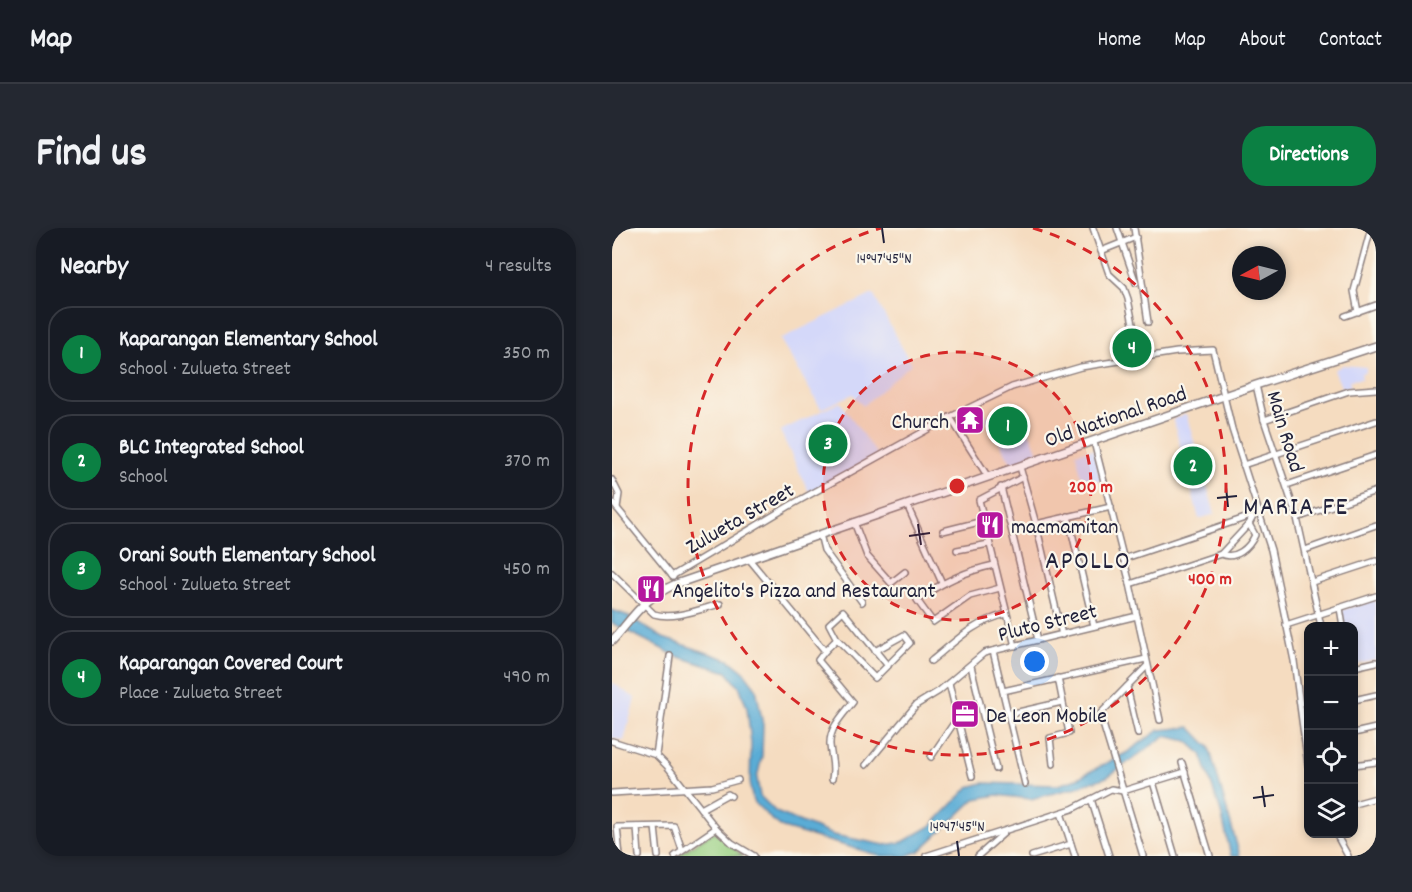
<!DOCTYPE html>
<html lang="en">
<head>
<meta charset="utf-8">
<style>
  body { margin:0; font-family:Dekko,sans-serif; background:#242831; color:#f1f3f6 }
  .controls { position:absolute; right:18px; bottom:18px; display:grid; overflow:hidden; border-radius:12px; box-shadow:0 3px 9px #0003 }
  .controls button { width:54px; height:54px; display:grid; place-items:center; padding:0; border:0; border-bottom:2px solid #363941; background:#171b24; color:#f1f3f6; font:30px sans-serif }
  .compass { position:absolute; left:620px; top:18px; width:54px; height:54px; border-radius:50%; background:#171b24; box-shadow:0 3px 9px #0003; rotate:263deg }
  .you { position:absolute; left:423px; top:434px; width:21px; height:21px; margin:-15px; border:4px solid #fff; border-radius:50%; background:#1a73e8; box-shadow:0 0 0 9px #1a73e833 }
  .badge { display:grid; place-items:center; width:39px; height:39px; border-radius:50%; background:#0b8043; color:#fff; font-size:20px; font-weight:700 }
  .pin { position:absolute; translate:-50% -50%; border:3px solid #fff; box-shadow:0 2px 6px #0006 }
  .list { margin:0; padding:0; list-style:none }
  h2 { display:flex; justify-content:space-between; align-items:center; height:78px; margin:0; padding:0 24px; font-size:26px }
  h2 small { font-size:20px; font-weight:400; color:#9ea1a6 }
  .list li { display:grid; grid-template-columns:39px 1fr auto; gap:18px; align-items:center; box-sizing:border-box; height:96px; margin:0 12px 12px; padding:0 12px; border:2px solid #363941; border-radius:24px }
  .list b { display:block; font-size:22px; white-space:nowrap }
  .list p { margin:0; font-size:20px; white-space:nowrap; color:#9ea1a6 }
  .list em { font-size:20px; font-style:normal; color:#9ea1a6 }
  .icon { flex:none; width:33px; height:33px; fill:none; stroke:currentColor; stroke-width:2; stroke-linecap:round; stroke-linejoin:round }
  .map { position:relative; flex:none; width:764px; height:628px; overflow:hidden; border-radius:24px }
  header { display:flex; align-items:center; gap:36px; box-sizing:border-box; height:84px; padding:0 30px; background:#171b24; border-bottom:2px solid #363941 }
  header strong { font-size:28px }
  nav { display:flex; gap:33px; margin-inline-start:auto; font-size:21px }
  .intro { display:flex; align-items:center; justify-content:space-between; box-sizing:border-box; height:144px; padding:0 36px }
  h1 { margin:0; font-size:42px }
  .button { padding:15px 27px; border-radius:24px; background:#0b8043; color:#fff; font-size:21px; font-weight:700 }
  main { display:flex; gap:36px; padding:0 36px }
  aside { flex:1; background:#171b24; border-radius:24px; box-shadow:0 3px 9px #0003 }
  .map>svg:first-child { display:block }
  .built { fill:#d4d8f9 }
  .green { fill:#99d083; stroke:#5e795f; stroke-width:1.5 }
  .water { fill:#5aacd5; stroke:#3e6788; stroke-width:1.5 }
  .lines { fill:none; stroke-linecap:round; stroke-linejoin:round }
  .minor-casing { stroke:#8c7f7e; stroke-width:8 }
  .major-casing { stroke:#8c7f7e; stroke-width:10 }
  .minor { stroke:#fff; stroke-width:5 }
  .major { stroke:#fff; stroke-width:7 }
  .ticks { fill:none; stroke:#22223b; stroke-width:2 }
  .ring { fill:none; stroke:#d62828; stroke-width:3; stroke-dasharray:10 8 }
  .labels { text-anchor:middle; stroke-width:4.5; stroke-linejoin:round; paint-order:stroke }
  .street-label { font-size:22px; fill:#22223b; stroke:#fbf7ec }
  .poi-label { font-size:22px; fill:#22223b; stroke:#fbf7ec; text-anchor:start }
  .quarter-label { font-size:26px; letter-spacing:1.5px; fill:#22223b; stroke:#fbf7ec }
  .ticks-label { font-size:15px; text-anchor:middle; fill:#22223b; stroke:#fbf7ec; stroke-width:4.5; stroke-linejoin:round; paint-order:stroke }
  .centre { fill:#d62828; stroke:#fbf7ec; stroke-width:3 }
  .ring-label { font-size:18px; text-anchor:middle; font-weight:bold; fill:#d62828; stroke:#fbf7ec; stroke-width:4.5; stroke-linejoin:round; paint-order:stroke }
</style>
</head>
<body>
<header>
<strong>Map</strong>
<nav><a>Home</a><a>Map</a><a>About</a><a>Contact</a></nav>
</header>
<div class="intro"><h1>Find us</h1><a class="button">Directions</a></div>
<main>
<aside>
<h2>Nearby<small>4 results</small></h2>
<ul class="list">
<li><span class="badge">1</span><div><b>Kaparangan Elementary School</b><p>School · Zulueta Street</p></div><em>350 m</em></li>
<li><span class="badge">2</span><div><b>BLC Integrated School</b><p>School</p></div><em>370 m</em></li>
<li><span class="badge">3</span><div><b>Orani South Elementary School</b><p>School · Zulueta Street</p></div><em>450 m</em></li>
<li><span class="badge">4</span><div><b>Kaparangan Covered Court</b><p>Place · Zulueta Street</p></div><em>490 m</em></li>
</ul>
</aside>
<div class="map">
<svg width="764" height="628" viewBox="0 0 764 628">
  <rect width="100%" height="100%" fill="#fbf7ec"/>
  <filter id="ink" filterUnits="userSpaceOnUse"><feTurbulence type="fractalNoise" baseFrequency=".0167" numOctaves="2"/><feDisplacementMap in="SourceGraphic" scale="12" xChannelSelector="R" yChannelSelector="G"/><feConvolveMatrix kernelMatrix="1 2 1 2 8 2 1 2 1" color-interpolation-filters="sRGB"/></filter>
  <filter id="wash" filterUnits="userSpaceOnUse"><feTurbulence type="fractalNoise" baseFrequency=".008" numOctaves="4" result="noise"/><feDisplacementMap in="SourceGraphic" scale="24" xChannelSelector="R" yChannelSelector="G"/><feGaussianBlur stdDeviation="1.35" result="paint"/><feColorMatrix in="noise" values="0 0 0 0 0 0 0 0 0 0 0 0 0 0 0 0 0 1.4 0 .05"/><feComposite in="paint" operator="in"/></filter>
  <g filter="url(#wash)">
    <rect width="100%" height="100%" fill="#f5dcc0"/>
    <!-- built -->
    <g class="built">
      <polygon points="261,66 299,136 251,178 241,166 209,181 168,111"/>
      <polygon points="731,137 754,139 754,144 749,145 750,151 737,152 739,158 730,161 722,142"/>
      <polygon points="228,174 266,228 198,266 168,203"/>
      <polygon points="405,175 427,227 401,238 373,189"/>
      <polygon points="574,186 603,286 587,291 561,191"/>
      <polygon points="481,221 489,252 471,256 464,225"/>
      <polygon points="764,372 764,432 742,437 742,398 732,398 730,382"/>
      <polygon points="0,454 23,470 12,513 0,510"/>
    </g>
    <!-- green -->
    <polygon class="green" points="102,603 131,628 65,628"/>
    <!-- water -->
    <polygon class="water" points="0,382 14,387 51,410 117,432 131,443 144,460 151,497 150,528 145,550 148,568 164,584 221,607 273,617 291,614 319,598 357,559 371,555 446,557 462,552 514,525 547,502 578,499 597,519 628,628 619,628 609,584 589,526 575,513 553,508 495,549 462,560 419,571 385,567 363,571 308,623 294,628 269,628 171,600 158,590 141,573 138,559 139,516 135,480 128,460 115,444 64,428 0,395"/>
  </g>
  <g filter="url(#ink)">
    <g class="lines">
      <!-- minor casing -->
      <g class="minor-casing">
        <g id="minor">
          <polyline points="481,0 497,46 512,60 516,71 528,131"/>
          <polyline points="505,0 524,55"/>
          <polyline points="522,0 536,94"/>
          <polyline points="489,23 524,9"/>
          <polyline points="746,84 742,63 759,0"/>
          <polyline points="733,88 764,77"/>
          <polyline points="644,157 652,192 685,290 709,398"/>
          <polyline points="338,189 376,249"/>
          <polyline points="652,192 737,163 764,161"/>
          <polyline points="482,214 518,356 548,492"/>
          <polyline points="631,237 764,193"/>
          <polyline points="408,239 424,296 450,407"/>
          <polyline points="0,252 7,266 5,280"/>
          <polyline points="675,257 764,227"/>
          <polyline points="389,259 426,412"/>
          <polyline points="0,274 61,349"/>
          <polyline points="295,277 330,355"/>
          <polyline points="456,288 482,398"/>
          <polyline points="685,290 764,263"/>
          <polyline points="242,294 255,328 279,355 293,344"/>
          <polyline points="424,296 499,279"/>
          <polyline points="331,303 371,293"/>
          <polyline points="208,306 212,322 250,374"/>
          <polyline points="345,322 377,316"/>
          <polyline points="693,322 764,297"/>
          <path d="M609,326C624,332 637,320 643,307L637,296"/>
          <path d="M137,331L213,423L206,432L241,474C231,487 217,500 218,517C219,530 223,538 220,551"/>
          <polyline points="511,331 642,287"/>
          <path d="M382,337C353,343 330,354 305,372L321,394L358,368L388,360"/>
          <path d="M0,345L42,386C62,392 89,381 108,376"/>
          <polyline points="60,348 179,277 338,189 400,159 469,139 565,124 601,122 620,201 659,322 682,433 696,537"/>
          <polyline points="700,354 764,333"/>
          <polyline points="518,356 609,326 637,296 642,287 647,285"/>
          <polyline points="728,380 731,398"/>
          <polyline points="674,397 764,368"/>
          <polyline points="403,418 367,272 411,249"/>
          <polyline points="213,423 225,411"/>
          <polyline points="263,423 292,407 298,415 263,450 225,411 217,396 231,383 276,438"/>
          <polyline points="381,423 413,556"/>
          <path d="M319,433C345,412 360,395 394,386"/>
          <polyline points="359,438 384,541"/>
          <polyline points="742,439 764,434"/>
          <polyline points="337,455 360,548"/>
          <polyline points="515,459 526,506"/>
          <polyline points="391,463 534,431"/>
          <polyline points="742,472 764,467"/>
          <polyline points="397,486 450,474"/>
          <polyline points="742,505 764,500"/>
          <polyline points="0,513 44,527 55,538 104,600 120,615 142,628"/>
          <polyline points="44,527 58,428"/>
          <polyline points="319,529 346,489"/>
          <polyline points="570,535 598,628"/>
          <polyline points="441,536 438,510 457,505 446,450"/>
          <polyline points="254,537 304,477 327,463 372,425 525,388"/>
          <polyline points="742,537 764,534"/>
          <polyline points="541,554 563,628"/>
          <polyline points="0,565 100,559 126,552"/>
          <polyline points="479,571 497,628"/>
          <polyline points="742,576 764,570"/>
          <polyline points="89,581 116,566 119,568"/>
          <polyline points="449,585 463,628"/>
          <polyline points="25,599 27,628"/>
          <polyline points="43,599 46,628"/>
          <polyline points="724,606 736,628"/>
          <polyline points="8,628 5,599 62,598 70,622"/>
          <polyline points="63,628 104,600"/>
          <polyline points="314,628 460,581 499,561 511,563 573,544"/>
          <polyline points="366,628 392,605"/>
          <polyline points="420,628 459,616"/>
          <polyline points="531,628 488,486 535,438"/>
        </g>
      </g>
      <!-- major casing -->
      <g class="major-casing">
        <path id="major" d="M0,413C24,386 30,371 64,356L644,157L764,118"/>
      </g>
      <!-- minor -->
      <use href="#minor" class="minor"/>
      <!-- major -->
      <use href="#major" class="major"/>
    </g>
  </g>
  <!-- ticks -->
  <path class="ticks" d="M270,0L272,15M614,259L616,279M605,270L625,268M306,296L309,317M297,308L318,305M650,558L653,579M641,570L662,567M345,613L347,628"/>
  <!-- distance rings -->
  <circle cx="345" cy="258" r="134" fill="#d62828" fill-opacity=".12"/>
  <g class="ring">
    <circle cx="345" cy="258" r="134"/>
    <path d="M421 0A269 269 0 1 1 269 0"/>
  </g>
  <!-- icons -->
  <defs>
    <g id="temple-square" transform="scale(1.5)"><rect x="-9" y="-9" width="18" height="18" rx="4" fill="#b5179e" stroke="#fbf7ec"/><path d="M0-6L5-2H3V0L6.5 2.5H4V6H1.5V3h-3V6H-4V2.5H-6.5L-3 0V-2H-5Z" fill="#fff"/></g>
    <g id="restaurant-square" transform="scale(1.5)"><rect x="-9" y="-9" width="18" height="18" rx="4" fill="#b5179e" stroke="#fbf7ec"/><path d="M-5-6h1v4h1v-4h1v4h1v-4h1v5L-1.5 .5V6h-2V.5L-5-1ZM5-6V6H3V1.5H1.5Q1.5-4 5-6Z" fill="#fff"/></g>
    <g id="office-square" transform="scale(1.5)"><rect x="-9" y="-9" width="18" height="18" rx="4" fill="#b5179e" stroke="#fbf7ec"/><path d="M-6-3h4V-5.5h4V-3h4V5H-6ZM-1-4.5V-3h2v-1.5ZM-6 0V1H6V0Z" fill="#fff"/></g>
  </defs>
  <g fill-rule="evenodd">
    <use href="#temple-square" x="358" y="192"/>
    <use href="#restaurant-square" x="378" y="297"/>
    <use href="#restaurant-square" x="39" y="361"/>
    <use href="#office-square" x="353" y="486"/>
  </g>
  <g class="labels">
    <!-- street labels -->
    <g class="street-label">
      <text transform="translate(503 187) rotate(-19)" y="8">Old National Road</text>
      <text transform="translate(675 203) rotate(73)" y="8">Main Road</text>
      <text transform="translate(127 289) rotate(-30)" y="8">Zulueta Street</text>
      <text transform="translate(435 393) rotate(-14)" y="8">Pluto Street</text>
    </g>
    <!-- poi labels -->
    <g class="poi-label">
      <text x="337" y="200" text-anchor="end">Church</text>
      <text x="399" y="305">macmamitan</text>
      <text x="60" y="369">Angelito's Pizza and Restaurant</text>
      <text x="374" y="494">De Leon Mobile</text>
    </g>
    <!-- quarter labels -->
    <g class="quarter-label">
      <text x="684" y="286">MARIA FE</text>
      <text x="476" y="340">APOLLO</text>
    </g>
  </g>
  <g class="ticks-label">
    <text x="272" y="35">14°47'45"N</text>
    <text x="345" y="603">14°47'45"N</text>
  </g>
  <circle cx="345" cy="258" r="9" class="centre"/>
  <g class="ring-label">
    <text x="479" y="264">200 m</text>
    <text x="598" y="356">400 m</text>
  </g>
</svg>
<div class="controls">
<button>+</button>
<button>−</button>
<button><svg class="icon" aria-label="locate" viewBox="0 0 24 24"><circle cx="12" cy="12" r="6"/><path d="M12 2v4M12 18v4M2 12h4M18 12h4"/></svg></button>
<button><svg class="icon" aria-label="layers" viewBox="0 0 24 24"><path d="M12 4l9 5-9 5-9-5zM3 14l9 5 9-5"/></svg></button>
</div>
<svg class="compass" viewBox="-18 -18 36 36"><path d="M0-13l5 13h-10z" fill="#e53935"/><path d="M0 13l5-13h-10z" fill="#9ea1a6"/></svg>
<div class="you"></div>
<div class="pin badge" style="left:396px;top:198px">1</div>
<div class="pin badge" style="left:581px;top:238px">2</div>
<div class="pin badge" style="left:216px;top:216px">3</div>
<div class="pin badge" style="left:520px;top:120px">4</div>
</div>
</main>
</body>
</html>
